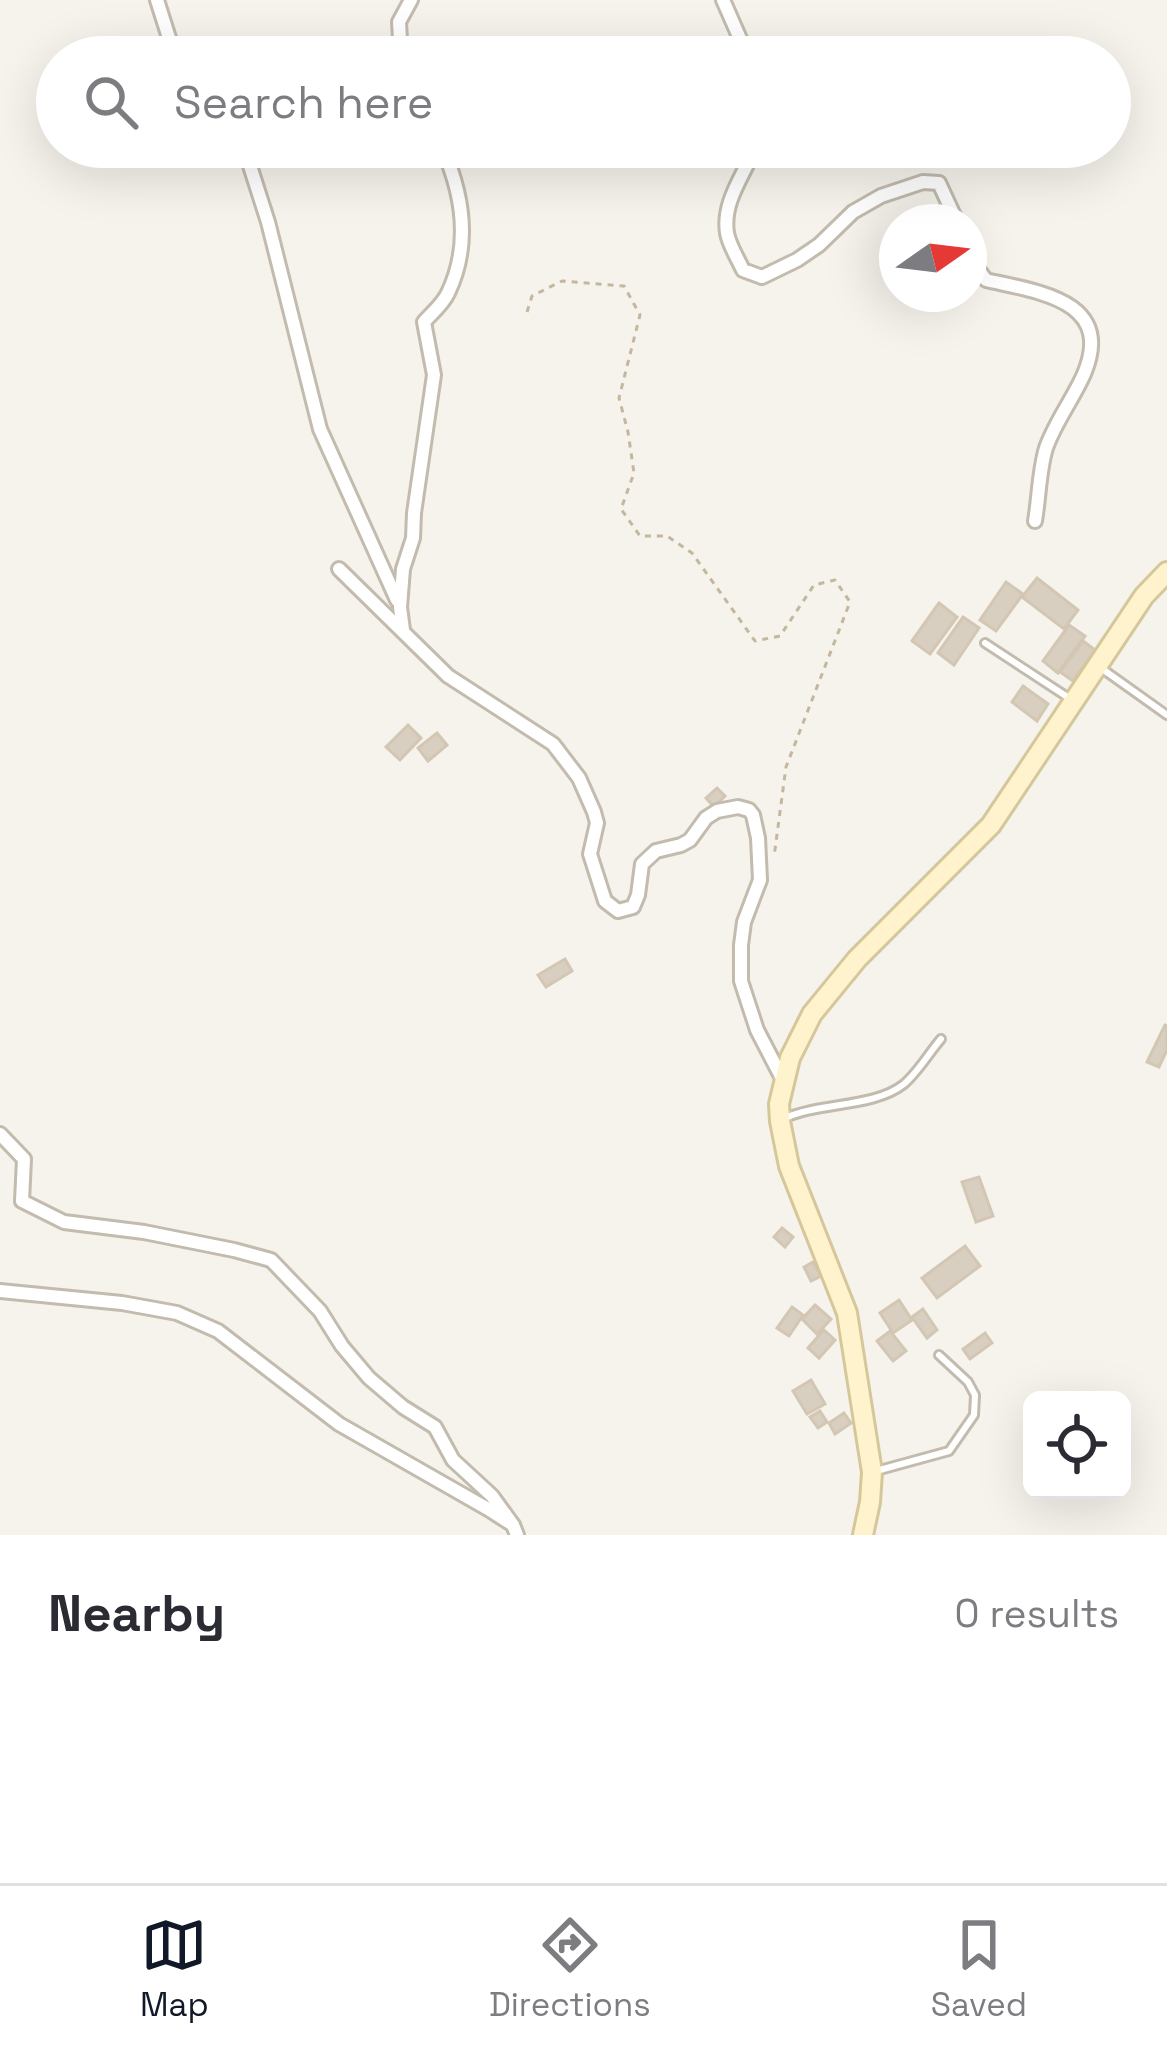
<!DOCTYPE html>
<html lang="en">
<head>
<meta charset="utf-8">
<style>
  body { margin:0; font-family:"Space Grotesk",sans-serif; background:#f2f2f3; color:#2b2b33 }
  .controls { position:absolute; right:36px; bottom:36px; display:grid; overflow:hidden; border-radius:18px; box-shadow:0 12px 48px #0002 }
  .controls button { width:108px; height:108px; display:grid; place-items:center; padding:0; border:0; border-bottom:3px solid #e1e1e2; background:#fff; color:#2b2b33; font:60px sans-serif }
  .compass { position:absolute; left:879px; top:204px; width:108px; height:108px; border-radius:50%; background:#fff; box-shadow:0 12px 48px #0002; rotate:76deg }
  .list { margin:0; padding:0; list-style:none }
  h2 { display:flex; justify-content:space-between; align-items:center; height:156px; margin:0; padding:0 48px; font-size:51px }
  h2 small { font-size:39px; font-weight:400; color:#7c7c81 }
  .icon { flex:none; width:66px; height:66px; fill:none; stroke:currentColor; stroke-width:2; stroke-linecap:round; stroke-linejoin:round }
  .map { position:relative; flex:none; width:1167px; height:1535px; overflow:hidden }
  .search { position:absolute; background:#fff; box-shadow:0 12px 48px #0002; left:36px; right:36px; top:36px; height:132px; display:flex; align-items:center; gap:30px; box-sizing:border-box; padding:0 42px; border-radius:66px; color:#7c7c81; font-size:45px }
  .sheet { height:348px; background:#fff }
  nav { display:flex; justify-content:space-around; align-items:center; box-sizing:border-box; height:168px; border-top:3px solid #e1e1e2; background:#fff; font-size:33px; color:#7c7c81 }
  nav a { display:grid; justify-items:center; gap:6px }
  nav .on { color:#111827 }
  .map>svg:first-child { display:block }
  .building { fill:#d8cfc1; stroke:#d3c7b4; stroke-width:3 }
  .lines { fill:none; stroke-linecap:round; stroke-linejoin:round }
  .lane-casing { stroke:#c2bbae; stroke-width:12 }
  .street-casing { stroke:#c2bbae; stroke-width:18 }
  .secondary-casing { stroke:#d6c79b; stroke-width:24 }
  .path { stroke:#c4b79f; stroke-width:3; stroke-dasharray:6 6; stroke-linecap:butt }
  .lane { stroke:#fff; stroke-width:6 }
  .street { stroke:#fff; stroke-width:12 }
  .secondary { stroke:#fff3cd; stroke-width:18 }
</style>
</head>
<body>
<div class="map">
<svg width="1167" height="1535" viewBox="0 0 1167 1535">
  <rect width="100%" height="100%" fill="#f6f3ec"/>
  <!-- building -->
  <g class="building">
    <polygon points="1037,578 1078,610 1064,629 1022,597"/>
    <polygon points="1006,582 1023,594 996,631 980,620"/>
    <polygon points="939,603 957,617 930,654 912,641"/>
    <polygon points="963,617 979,628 954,665 938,653"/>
    <polygon points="1069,625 1085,636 1058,673 1043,661"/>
    <polygon points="1083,641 1095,650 1073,681 1060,672"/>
    <polygon points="1023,686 1048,704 1037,721 1012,702"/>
    <polygon points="408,725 421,738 400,760 386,747"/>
    <polygon points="437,733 447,745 428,761 418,748"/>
    <polygon points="717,788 725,796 714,807 706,798"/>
    <polygon points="565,959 572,971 546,987 538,975"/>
    <polygon points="1165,1025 1167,1026 1167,1050 1159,1067 1147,1062"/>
    <polygon points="979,1177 993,1216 976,1222 962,1182"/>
    <polygon points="782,1228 793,1237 785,1247 774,1237"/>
    <polygon points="965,1246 980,1266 937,1298 922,1278"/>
    <polygon points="813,1262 821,1276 811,1281 804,1267"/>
    <polygon points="899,1300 912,1320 893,1333 880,1313"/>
    <polygon points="815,1305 831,1319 817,1334 802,1319"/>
    <polygon points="792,1307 803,1315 789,1336 777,1328"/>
    <polygon points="923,1309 937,1330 927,1338 912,1317"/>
    <polygon points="824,1330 835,1340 819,1358 808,1348"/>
    <polygon points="890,1331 906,1351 893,1361 877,1341"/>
    <polygon points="985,1333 992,1343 970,1359 963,1349"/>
    <polygon points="811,1380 825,1404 807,1414 793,1391"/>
    <polygon points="820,1411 827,1422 818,1428 810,1417"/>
    <polygon points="844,1413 851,1423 835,1434 829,1423"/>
  </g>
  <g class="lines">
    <!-- lane casing -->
    <g class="lane-casing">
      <g id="lane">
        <polyline points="985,643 1072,700"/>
        <polyline points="1101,668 1167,715"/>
        <path d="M783,1119C818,1102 874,1108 904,1084C918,1072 929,1053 941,1039"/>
        <polyline points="876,1471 949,1451 974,1415 975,1395 968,1382 939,1355"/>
      </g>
    </g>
    <!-- street casing -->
    <g class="street-casing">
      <g id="street">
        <polyline points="157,0 170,41 185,57"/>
        <polyline points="723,0 748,57"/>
        <polyline points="401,57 399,22 411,0"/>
        <polyline points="244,147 268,222 320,429 397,600"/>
        <path d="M755,147C745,174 722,201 727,233C729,245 738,259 743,270L762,277L797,260L819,245L853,212L881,196L923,182L939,183L957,222"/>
        <path d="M969,257L986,280C1038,292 1115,300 1084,374C1073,399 1055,422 1046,448C1039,471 1039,498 1035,521"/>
        <polyline points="339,569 448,676 553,744 579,778 594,812 597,823 590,854 605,901 618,911 633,907 638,895 642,864 656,851 681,845 690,840 706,818 717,811 738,807 749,810 753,815 758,838 760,880 744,922 741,945 741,981 757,1030 784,1082"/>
        <path d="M403,630L400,607L403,569L413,538L414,513L434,375L424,322C432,313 443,304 448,293C471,245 463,194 442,147"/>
        <polyline points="0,1134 24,1159 22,1201 64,1222 144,1232 234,1250 271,1260 320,1311 342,1346 369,1378 403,1407 435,1427 453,1460 492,1496 513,1525"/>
        <polyline points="0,1291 122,1303 177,1313 218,1331 339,1424 488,1509 513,1525 517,1535"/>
      </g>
    </g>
    <!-- secondary casing -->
    <g class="secondary-casing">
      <polyline id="secondary" points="863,1535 870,1502 872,1472 847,1313 789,1166 780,1121 779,1104 790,1058 812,1014 857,959 991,825 1144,596 1167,572"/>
    </g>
    <!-- path -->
    <polyline class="path" points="527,312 532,296 562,281 624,286 640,315 619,398 628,432 634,473 621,509 640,536 667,536 692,553 755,641 780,636 814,585 835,580 850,602 786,767 774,857"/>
    <!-- lane -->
    <use href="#lane" class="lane"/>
    <!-- street -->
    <use href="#street" class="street"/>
    <!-- secondary -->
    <use href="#secondary" class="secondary"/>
  </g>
</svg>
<div class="controls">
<button><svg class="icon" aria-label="locate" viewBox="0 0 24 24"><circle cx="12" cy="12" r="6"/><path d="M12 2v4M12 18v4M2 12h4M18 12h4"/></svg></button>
</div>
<svg class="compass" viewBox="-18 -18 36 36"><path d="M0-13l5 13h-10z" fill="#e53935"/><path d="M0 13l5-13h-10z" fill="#7c7c81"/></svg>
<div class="search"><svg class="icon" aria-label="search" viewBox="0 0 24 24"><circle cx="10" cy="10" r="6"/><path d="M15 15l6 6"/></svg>Search here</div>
</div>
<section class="sheet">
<h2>Nearby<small>0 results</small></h2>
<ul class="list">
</ul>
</section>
<nav>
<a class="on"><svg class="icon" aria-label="map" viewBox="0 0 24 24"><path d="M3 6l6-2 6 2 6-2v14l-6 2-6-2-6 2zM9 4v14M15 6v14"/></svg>Map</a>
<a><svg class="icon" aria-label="directions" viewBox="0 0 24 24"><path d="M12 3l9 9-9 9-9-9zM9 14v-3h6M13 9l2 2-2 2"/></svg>Directions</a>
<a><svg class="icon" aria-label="saved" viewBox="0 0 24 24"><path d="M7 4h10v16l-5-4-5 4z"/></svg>Saved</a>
</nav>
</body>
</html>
